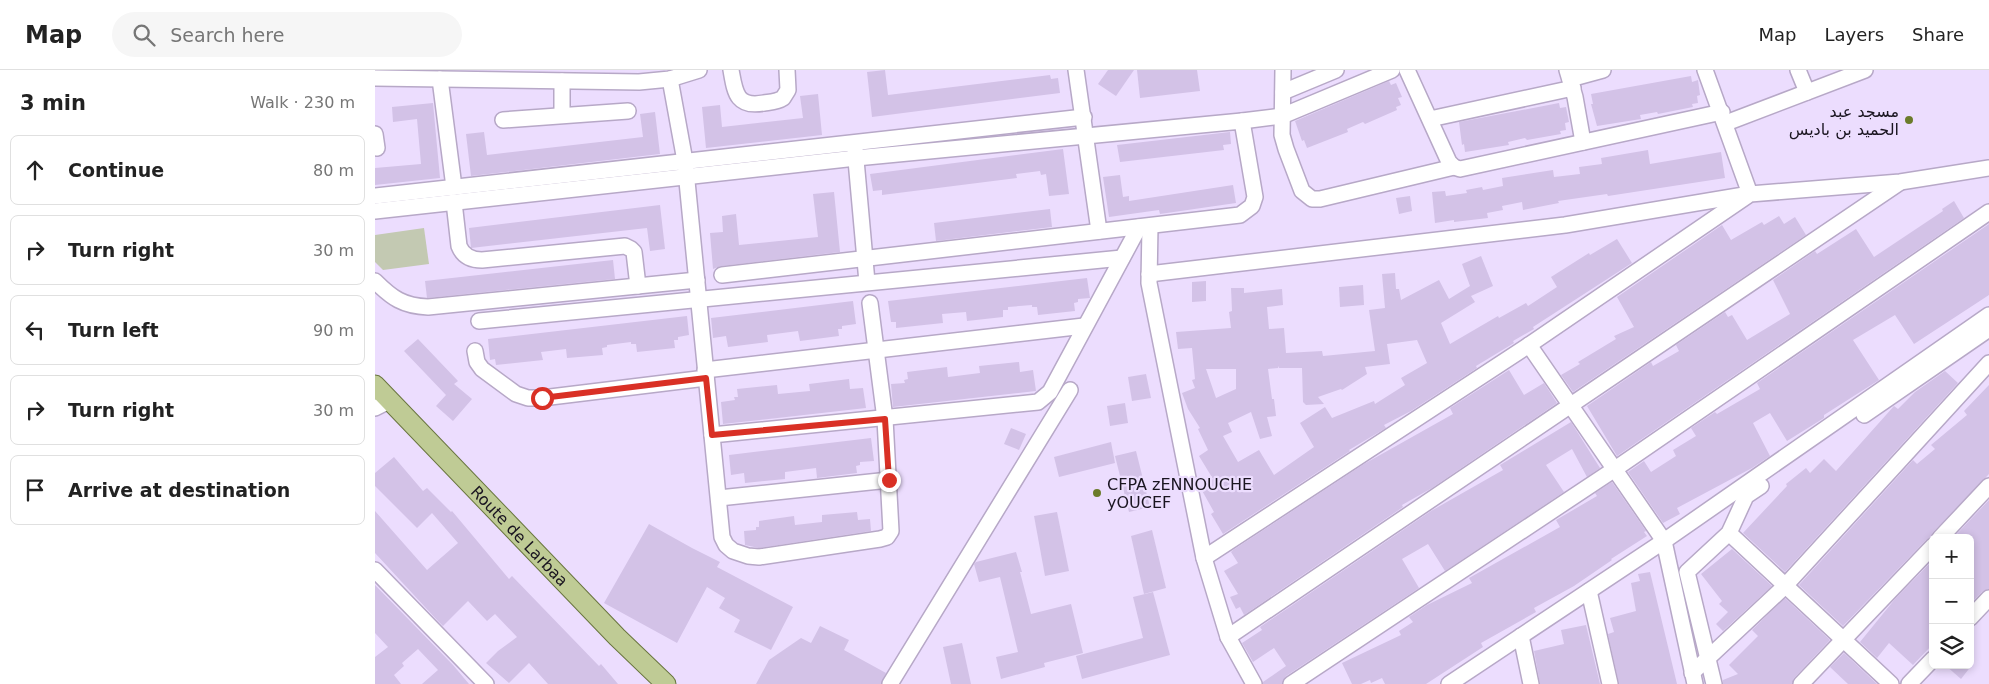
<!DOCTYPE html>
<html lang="en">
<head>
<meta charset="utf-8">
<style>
  body { margin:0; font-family:"DejaVu Sans","Noto Sans Arabic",sans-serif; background:#f6f6f6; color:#222 }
  .controls { position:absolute; right:15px; bottom:15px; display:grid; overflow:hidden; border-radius:8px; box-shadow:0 2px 8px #0003 }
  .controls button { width:45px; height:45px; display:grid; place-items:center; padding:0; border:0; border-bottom:1px solid #e0e0e0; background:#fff; color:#222; font:25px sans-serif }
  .stop { position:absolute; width:15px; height:15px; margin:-11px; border:4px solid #d93025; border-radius:50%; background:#fff }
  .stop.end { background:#d93025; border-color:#fff; box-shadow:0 1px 5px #0008 }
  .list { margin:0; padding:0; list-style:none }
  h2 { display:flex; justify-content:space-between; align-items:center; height:65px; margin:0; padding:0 20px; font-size:21px }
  h2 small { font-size:16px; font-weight:400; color:#767676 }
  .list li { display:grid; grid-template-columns:32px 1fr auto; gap:15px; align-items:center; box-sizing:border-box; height:70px; margin:0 10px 10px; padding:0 10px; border:1px solid #e0e0e0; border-radius:8px }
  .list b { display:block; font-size:19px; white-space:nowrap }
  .list em { font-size:16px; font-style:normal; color:#767676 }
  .icon { flex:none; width:28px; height:28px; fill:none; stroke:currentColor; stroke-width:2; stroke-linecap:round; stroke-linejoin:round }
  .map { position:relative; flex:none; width:1614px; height:614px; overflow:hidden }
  header { display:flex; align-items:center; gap:30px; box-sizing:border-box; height:70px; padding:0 25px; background:#fff; border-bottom:1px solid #e0e0e0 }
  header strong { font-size:24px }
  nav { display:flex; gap:28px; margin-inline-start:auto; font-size:18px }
  .search { width:350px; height:45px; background:#f6f6f6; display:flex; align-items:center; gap:12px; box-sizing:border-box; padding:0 18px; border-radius:28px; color:#767676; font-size:19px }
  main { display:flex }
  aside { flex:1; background:#fff }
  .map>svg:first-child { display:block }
  .green { fill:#c3c9b2 }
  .building { fill:#d3c2e7; fill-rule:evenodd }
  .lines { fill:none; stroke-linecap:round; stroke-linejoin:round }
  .minor-casing { stroke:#b7a8c7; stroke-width:18 }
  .major-casing { stroke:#69753f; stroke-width:21 }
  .minor { stroke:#fff; stroke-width:15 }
  .major { stroke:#bfcb95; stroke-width:19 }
  .route { stroke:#d93025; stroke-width:6 }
  .poi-dot { fill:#6b7b2a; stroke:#ecddfe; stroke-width:2 }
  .labels { text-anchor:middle; stroke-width:4.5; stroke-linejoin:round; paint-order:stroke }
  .poi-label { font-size:16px; fill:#1a1520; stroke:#ecddfe; text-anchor:end }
  .street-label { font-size:16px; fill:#1a1520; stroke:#ecddfe }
</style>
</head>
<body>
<header>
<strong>Map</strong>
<div class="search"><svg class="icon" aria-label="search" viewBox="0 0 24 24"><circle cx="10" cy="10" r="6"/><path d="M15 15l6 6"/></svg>Search here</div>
<nav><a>Map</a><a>Layers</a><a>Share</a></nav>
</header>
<main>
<aside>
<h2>3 min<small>Walk · 230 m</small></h2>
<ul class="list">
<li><svg class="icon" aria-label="ahead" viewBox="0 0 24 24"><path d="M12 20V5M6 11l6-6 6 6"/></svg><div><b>Continue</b></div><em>80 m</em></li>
<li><svg class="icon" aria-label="right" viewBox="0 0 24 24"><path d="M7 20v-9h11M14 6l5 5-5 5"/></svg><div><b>Turn right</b></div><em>30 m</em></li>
<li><svg class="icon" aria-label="left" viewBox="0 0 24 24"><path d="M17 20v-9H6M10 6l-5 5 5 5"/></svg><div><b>Turn left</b></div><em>90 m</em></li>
<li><svg class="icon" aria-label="right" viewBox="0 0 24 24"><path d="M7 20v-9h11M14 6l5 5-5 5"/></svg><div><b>Turn right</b></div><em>30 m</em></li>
<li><svg class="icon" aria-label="arrive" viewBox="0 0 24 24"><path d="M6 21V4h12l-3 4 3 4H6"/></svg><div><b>Arrive at destination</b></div></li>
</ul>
</aside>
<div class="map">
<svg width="1614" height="614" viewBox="0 0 1614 614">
  <rect width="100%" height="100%" fill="#ecddfe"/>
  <!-- green -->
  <polygon class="green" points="49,158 54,194 8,200 0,192 0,165"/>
  <!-- building -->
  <g class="building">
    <polygon points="510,0 513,25 675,5 676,9 683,8 685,23 497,47 492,2"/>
    <polygon points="733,0 759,0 741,26 723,14"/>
    <polygon points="762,0 822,0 825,21 765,28"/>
    <polygon points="1316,6 1317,12 1323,10 1325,25 1322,26 1323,33 1317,34 1318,37 1283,44 1282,42 1265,45 1266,49 1222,56 1216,34 1218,34 1216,24"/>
    <polygon points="1014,11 1016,15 1021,13 1027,27 1023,28 1026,35 1021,37 1022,40 990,54 988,52 972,59 973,62 932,78 929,70 927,71 920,51"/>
    <polygon points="443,24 447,65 331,78 327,37 345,35 347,57 428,48 425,26"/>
    <polygon points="58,33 65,108 0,115 0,98 46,94 42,49 18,52 17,37"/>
    <polygon points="1184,33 1185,38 1191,37 1194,52 1190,53 1191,60 1185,61 1186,64 1152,70 1150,68 1133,72 1134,75 1090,82 1089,74 1087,75 1084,52"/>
    <polygon points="280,42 285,84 96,106 91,64 109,62 112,85 268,67 265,44"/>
    <polygon points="855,62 856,74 848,75 849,80 745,92 742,75"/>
    <polygon points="688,79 694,124 674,126 671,104 666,105 665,101 641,104 642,108 507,125 507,120 498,121 495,104"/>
    <polygon points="1273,80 1275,94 1346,82 1350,108 1233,126 1232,124 1183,131 1184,133 1148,140 1147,132 1127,136 1128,140 1112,143 1113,148 1079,152 1079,150 1060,153 1057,122 1070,121 1071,126 1092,123 1091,120 1107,117 1108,120 1128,116 1127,108 1178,100 1179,107 1205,104 1204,97 1227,94 1226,88"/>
    <polygon points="745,105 748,127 754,126 754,131 858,115 861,133 785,144 784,140 734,147 728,107"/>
    <polygon points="459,122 465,182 346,196 338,199 335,163 348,162 347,146 361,144 364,175 443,167 438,124"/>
    <polygon points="1035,126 1037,141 1024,144 1021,128"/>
    <polygon points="1579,131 1589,148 1242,386 1212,336 1276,292 1278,296 1304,281 1301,275 1350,242 1353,247 1357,245 1372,270 1415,244 1398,210 1440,181 1442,184 1481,159 1499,187 1568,141 1567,139"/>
    <polygon points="285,135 290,179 275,181 272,158 96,178 94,158"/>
    <polygon points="675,139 677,157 561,171 559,153"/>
    <polygon points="1404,146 1409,154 1420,147 1431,165 1198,322 1186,305 1205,294 1203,292 1241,269 1239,266 1259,257 1242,227 1347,155 1356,170 1387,152 1389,155"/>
    <polygon points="1614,154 1614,225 1539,274 1520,245 1478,270 1504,310 1449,345 1449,348 1412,371 1395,343 1378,353 1395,386 1377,398 1302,438 1305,444 1288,453 1253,402 1269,391 1276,402 1301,386 1298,380 1321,366 1316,358 1340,342 1342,344 1385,319 1382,313"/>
    <path d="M1242,169L1257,193L1158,257L1159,259L1138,271L1139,273L1101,296L1102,298L1036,341L1009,355L1011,358L974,380L975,381L848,464L836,444L839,442L825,417L838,409L824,386L833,380L823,359L825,358L813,339L807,323L820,318L817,310L820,309L817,278L803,279L801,262L856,258L854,242L857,241L856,218H869V223L907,219L908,235L892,237L894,259L909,258L911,283L947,281L948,286L1000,281L994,240L1010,238L1007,204L1020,203L1021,219H1024L1026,230L1064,210L1074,229L1095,216L1087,194L1106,186L1118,216L1096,226L1100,232L1066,253L1075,274L1123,246L1124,248L1151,233L1153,236L1182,217L1176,207L1214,183L1215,185ZM1042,270L1052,293L1026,308L1030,315L1000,334L999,331L957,348L950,337L925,353L939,377L899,405L884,380L863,392L848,366L857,362L853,353L876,342L885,369L897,366L892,347L901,346L899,329H897L893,299L903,298V296L904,298H927L928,332L931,335L949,334L943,327L966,319L967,320L992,304L990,297L1015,294L1012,274ZM831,299H861V319L841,328Z"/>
    <polygon points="238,190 240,209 52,228 50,211"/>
    <polygon points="712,208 715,228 703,229 703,232 699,233 700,241 663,245 662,237 657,237 657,235 633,237 633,240 628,240 628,247 592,251 591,242 567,244 568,253 521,258 521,252 516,252 513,231"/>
    <polygon points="831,211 831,231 817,232 817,212"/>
    <polygon points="988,215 989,235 965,237 964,217"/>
    <polygon points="478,231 481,254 467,256 467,259 463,259 464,266 425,271 423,261 392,265 393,272 353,277 351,266 338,268 336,248"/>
    <polygon points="312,246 314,265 303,267 303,270 299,270 300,278 262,282 261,274 256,274 256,272 232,275 232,277 227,278 228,285 192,288 191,279 166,282 168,290 121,295 120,289 115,290 113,269"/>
    <polygon points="43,269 83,311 79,314 97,329 78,351 61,336 71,325 29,281"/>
    <polygon points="644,292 645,302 658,300 661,321 518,337 516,314 530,313 529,310 533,309 532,302 572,297 573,307 605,303 604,296"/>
    <polygon points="1134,300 1149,325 1169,313 1182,333 1057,418 1027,435 1028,437 869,545 865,537 861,539 855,527 863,524 849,501 863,493 856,482 858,480 989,394 1078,344 1075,338"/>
    <polygon points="1570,301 1583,313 1410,502 1368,463 1412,416 1411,414 1431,398 1435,403 1449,389 1461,401 1519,336 1523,339 1540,322"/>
    <polygon points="771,304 776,328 757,331 753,307"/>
    <polygon points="474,309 475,319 488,318 491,338 348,354 346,332 360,330 359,327 363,327 362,319 402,315 403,324 435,321 434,314"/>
    <polygon points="1614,315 1614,404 1558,462 1556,467 1551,470 1468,556 1424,515 1538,390 1542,394 1560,379 1556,375 1592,345 1589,341"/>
    <polygon points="750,333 753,353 735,356 732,336"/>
    <polygon points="1196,352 1225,398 1212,407 1197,379 1171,395 1189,422 1070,501 1053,474 1027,489 1044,518 911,606 907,614 888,614 888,612 911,596 899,578 878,592 867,573 887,560 885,557 1056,441 1128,400 1125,395"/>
    <polygon points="636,358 651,364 644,380 629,374"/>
    <polygon points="496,368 499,391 485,392 485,395 481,396 482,403 442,408 441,398 410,402 410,409 370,413 369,403 356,405 354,385"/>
    <polygon points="736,372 740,393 684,407 679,387"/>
    <polygon points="761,381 775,437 754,442 740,386"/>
    <polygon points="19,387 48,421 52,418 76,442 77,441 134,509 137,506 224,596 226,594 243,614 173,614 154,593 134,613 111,593 123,581 142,567 120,544 112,551 93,531 68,556 62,550 0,483 0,441 52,500 83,473 57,443 42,458 0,416 0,403"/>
    <polygon points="1237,412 1271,461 1269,462 1272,466 1236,489 1237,490 1199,516 1159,538 1161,542 1106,573 1108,577 1051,614 1010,614 1007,608 996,613 995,610 986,614 977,614 967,593 1026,565 1024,561 1038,552 1034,547 1052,535 1097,513 1094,508 1185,457 1181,450 1222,426 1220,423"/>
    <polygon points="1614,430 1614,519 1607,522 1595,534 1595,468 1578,468"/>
    <polygon points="482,442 483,450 495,449 496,461 384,478 370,475 369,461 381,460 381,457 384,457 384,451 419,446 420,455 447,452 447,445"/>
    <polygon points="682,442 694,501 670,506 659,446"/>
    <polygon points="274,454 317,478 345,492 342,497 418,537 396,580 359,562 365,550 344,538 350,528 332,517 302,573 229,533"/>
    <polygon points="777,460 791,518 769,524 756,466"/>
    <polygon points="1357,479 1397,516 1348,561 1341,554 1353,542 1344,534 1347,531 1326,504"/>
    <polygon points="641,482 647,502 645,502 656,544 696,534 708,583 669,593 670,597 626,609 621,587 643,582 625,507 604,512 599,494 601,492"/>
    <polygon points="1558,490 1558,574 1538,595 1514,573 1502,588 1485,572 1520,529"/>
    <polygon points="1275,502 1302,614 1244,614 1233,564 1239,562 1235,548 1261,541 1256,513 1265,511 1263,504"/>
    <polygon points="0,515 78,595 94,614 47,614 63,600 43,579 27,593 29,596 19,605 26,614 0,614 0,587 13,577 0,563"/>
    <polygon points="778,522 795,585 707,609 701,586 768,568 758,527"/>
    <polygon points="1410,528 1455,570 1419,608 1417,614 1348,614 1348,610 1363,604 1354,595 1383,566 1377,560"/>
    <polygon points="1211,555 1225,614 1165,614 1159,581 1189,574 1186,560"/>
    <polygon points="445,556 474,570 469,580 511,603 506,614 381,614 394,590 426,568 436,573"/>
    <polygon points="587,573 596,614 576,614 568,577"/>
    <polygon points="1469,583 1502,614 1473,614 1455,597"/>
    <polygon points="1570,595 1597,595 1586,609"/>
  </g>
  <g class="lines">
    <!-- minor casing -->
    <g class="minor-casing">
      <g id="minor">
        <path d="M356,0C360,22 361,38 389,33C396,32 402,32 408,28L413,20L412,0"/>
        <polyline points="701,0 724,161"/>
        <polyline points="908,0 907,65 911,79 927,121 937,129 945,129 1079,97"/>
        <polyline points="1032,0 1074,92 1079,97 1085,99 1347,42"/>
        <polyline points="1192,0 1200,27 1208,72"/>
        <polyline points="1423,0 1432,22"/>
        <polyline points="0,8 264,12 295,9 324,0"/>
        <polyline points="65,9 79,117"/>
        <polyline points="295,9 310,91 347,467 351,475 358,481 373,486 384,487 505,469 512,467 516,461 510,349 495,233"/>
        <polyline points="1195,9 1228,0"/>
        <polyline points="187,11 187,45"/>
        <polyline points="908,22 961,0"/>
        <polyline points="1055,49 1198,18"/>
        <polyline points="128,50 253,41"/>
        <polyline points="867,51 907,46 1017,0"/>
        <polyline points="1351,53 1490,0"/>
        <polyline points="0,64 2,78"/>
        <polyline points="480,79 492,212"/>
        <polyline points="0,126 709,47"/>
        <path d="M79,132L84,176C88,186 96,190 107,190L250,176L256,179L259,182L263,216"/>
        <polyline points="0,141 481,88 867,51 880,127 877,136 865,145 347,205"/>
        <polyline points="775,156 774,213 829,488 853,567 879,614"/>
        <polyline points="774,204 1190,155 1375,124 1330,0"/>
        <path d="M0,211C17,228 28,236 53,237L322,210"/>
        <polyline points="104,251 747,188"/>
        <polyline points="1154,275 1289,471 1320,614"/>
        <polyline points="100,281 102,292 107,299 141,324 153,328 167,328 331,308"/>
        <polyline points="330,300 709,256"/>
        <polyline points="0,338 14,331"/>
        <polyline points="1489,345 1614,259"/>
        <polyline points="337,365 663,332 675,322 764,157"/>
        <polyline points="344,428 514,410"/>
        <polyline points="1354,463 1516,614"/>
        <polyline points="1565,468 1614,416"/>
        <polyline points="829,488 1154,275 1375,124 1525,112 1614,98"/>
        <polyline points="0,500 111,614"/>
        <polyline points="1214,521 1235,614"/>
        <polyline points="1595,548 1614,528"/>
        <polyline points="1146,566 1156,614"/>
        <polyline points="853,567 1524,113"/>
        <polyline points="1317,603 1409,517 1614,293"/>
        <polyline points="515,614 695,320"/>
        <polyline points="916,614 1240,399 1614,142"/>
        <polyline points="1074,614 1289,471 1614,245"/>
        <polyline points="1339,614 1312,502 1354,463 1371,426 1386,416"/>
        <polyline points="1426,614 1558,476"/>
        <polyline points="1534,614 1558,589"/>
      </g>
    </g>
    <!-- major casing -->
    <g class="major-casing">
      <g id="major">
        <path id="s1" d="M0,315L242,567L291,614"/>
      </g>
    </g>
    <!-- minor -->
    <use href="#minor" class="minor"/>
    <!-- major -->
    <use href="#major" class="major"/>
  </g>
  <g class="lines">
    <!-- route -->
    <polyline class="route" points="167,328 331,308 337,365 510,349 514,410"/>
  </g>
  <!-- markers -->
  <g class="poi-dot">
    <circle cx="1534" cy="50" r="5"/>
    <circle cx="722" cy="423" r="5"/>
  </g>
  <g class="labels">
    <!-- poi labels -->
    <g class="poi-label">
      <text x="1524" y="47">مسجد عبد<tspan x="1524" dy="18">الحميد بن باديس</tspan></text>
      <text x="732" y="420" text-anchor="start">CFPA zENNOUCHE<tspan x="732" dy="18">yOUCEF</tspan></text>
    </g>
    <!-- street labels -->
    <g class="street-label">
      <text dy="6" stroke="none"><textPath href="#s1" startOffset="209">Route de Larbaa</textPath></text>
    </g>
  </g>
</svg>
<div class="controls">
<button>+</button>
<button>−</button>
<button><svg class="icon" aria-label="layers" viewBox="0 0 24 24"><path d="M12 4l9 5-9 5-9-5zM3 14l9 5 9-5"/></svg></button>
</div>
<div class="stop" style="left:167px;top:328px"></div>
<div class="stop end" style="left:514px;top:410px"></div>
</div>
</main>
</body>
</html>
